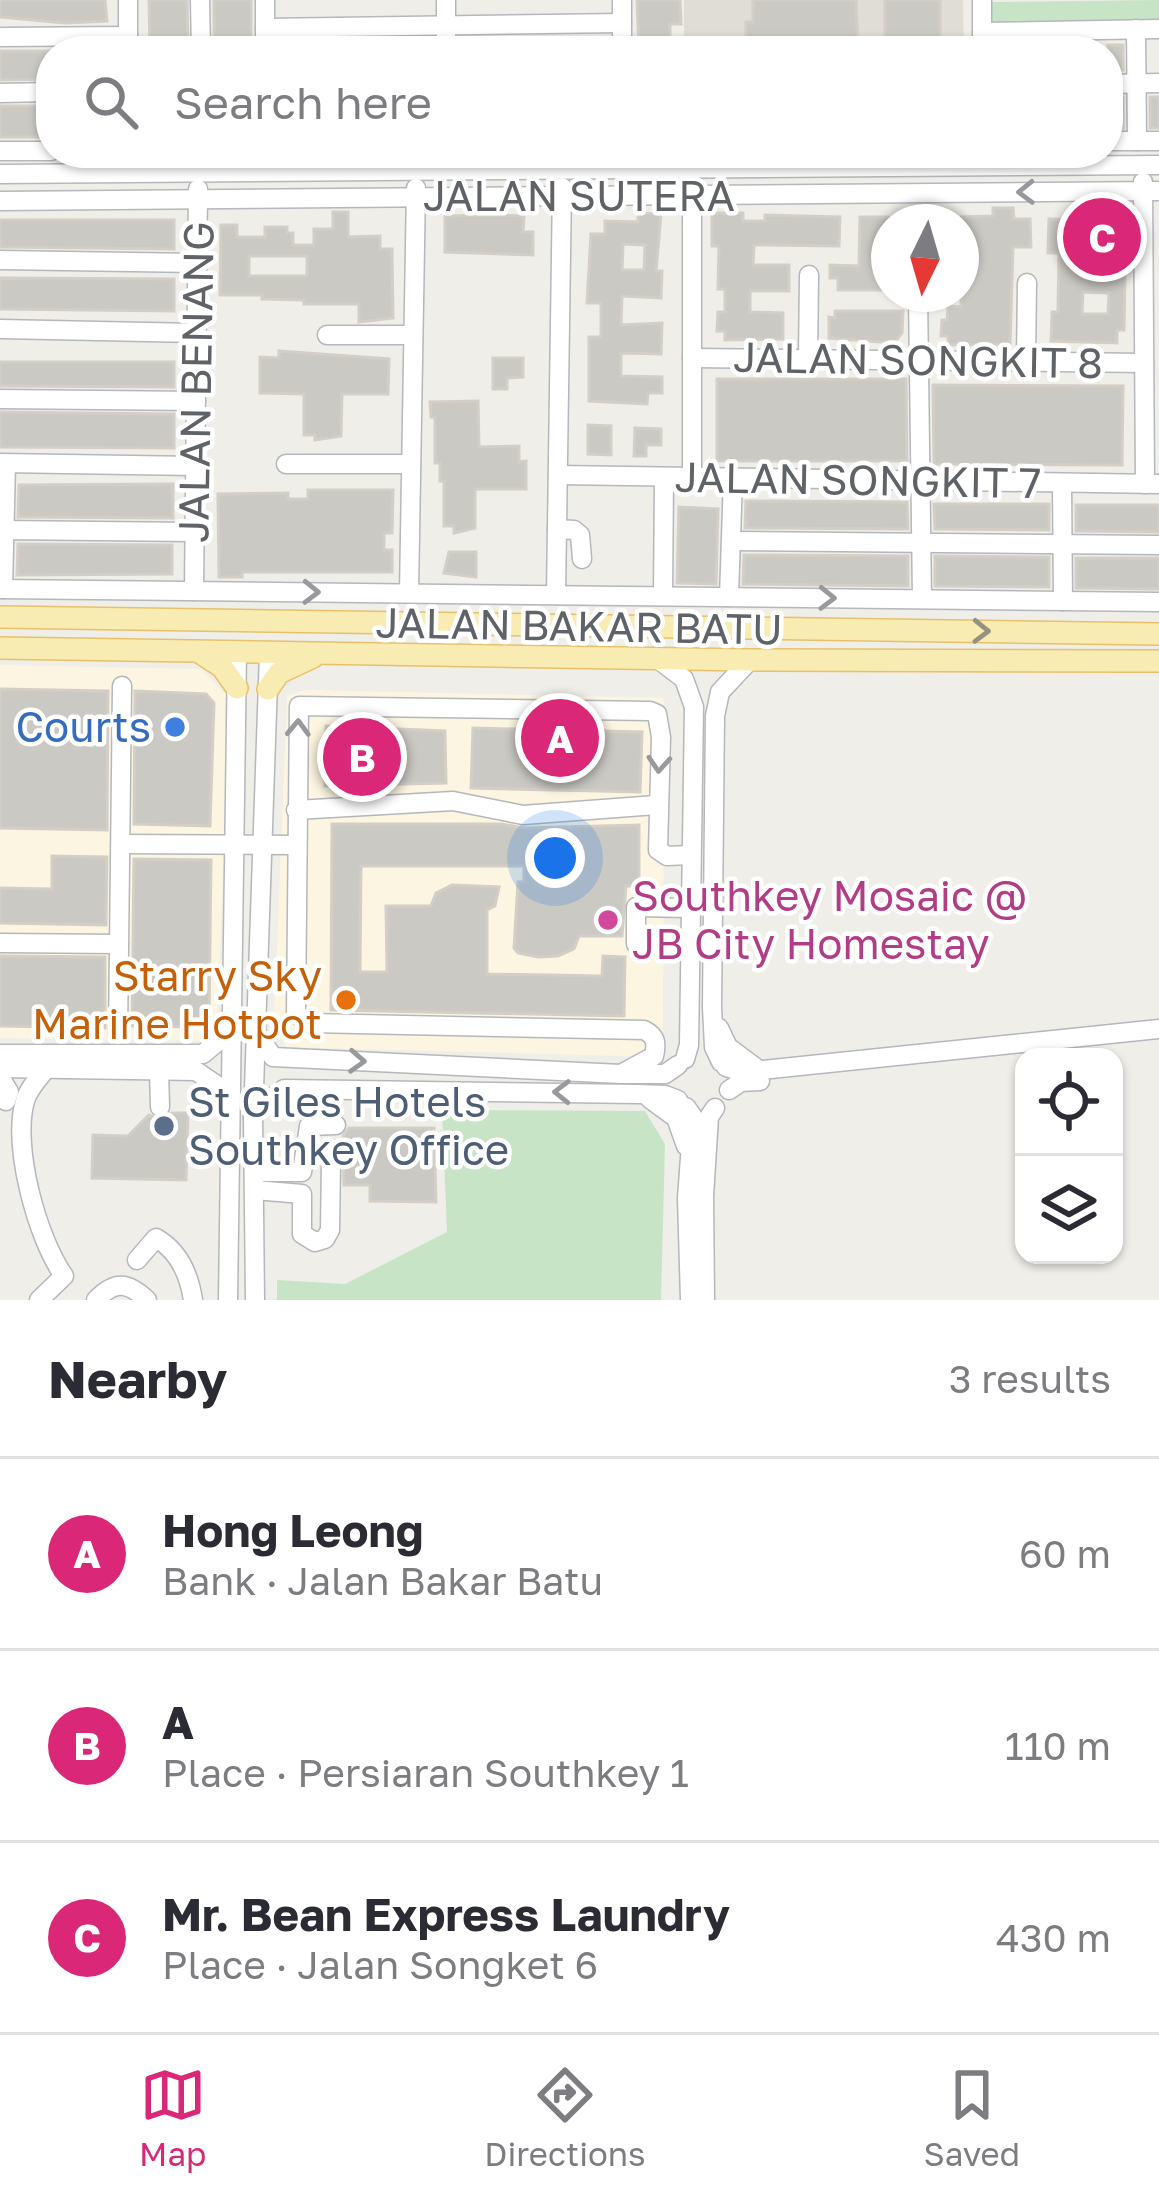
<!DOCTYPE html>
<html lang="en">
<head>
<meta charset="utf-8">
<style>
  body { margin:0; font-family:"Golos Text",sans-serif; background:#f7f7f7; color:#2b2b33 }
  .controls { position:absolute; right:36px; bottom:36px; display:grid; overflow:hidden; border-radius:24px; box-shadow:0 3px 9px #0004 }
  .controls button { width:108px; height:108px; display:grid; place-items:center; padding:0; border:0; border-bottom:3px solid #e1e1e2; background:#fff; color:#2b2b33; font:60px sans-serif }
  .compass { position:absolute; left:871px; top:204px; width:108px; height:108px; border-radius:50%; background:#fff; box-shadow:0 3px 9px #0004; rotate:185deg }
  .you { position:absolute; left:555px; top:858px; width:42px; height:42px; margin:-30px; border:9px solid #fff; border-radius:50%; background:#1a73e8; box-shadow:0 0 0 18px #1a73e833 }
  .badge { display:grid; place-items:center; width:78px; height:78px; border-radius:50%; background:#db2777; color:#fff; font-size:39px; font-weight:700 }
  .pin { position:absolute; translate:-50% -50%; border:6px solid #fff; box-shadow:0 3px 12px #0006 }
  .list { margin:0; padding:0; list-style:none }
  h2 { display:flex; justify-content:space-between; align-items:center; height:156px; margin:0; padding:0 48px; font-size:51px }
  h2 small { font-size:39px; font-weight:400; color:#7c7c81 }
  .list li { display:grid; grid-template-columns:78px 1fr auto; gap:36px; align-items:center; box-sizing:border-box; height:192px; padding:0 48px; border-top:3px solid #e1e1e2 }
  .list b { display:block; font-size:45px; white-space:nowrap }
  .list p { margin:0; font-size:39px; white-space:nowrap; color:#7c7c81 }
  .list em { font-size:39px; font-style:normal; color:#7c7c81 }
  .icon { flex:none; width:66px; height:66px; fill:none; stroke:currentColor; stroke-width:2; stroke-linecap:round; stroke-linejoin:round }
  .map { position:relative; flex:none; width:1159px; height:1300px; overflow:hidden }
  .search { position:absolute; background:#fff; box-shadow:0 3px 9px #0004; left:36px; right:36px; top:36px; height:132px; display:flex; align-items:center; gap:30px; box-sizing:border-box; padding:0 42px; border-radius:48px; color:#7c7c81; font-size:45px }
  .sheet { height:732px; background:#fff }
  nav { display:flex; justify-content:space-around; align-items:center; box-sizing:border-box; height:168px; border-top:3px solid #e1e1e2; background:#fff; font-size:33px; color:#7c7c81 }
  nav a { display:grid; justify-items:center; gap:6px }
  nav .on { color:#db2777 }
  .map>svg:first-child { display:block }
  .commercial { fill:#fcf5e1 }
  .education { fill:#dfddd6 }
  .green { fill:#c7e5c6 }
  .building { fill:#cbc9c4; stroke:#d4cfc6; stroke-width:3; fill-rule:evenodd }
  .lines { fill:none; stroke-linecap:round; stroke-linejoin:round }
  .minor-casing { stroke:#b4b7bb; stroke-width:21 }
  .major-casing { stroke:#e7c169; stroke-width:24 }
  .minor { stroke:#fff; stroke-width:18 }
  .major { stroke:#f9ecb3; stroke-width:21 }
  .oneway { stroke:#97999c }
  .oneway2 { stroke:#959281 }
  .shop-dot { fill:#3f7fe0; stroke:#fff; stroke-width:4.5 }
  .hotel-dot { fill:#d1479c; stroke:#fff; stroke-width:4.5 }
  .food-dot { fill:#e8710a; stroke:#fff; stroke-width:4.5 }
  .service-dot { fill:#5c6f8a; stroke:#fff; stroke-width:4.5 }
  .labels { text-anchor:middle; stroke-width:9; stroke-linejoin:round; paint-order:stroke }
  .street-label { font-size:42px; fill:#5f6266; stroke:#fff }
  .shop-label { font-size:42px; fill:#366cbe; stroke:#fff; text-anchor:end }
  .hotel-label { font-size:42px; fill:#b23c85; stroke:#fff; text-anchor:start }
  .food-label { font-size:42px; fill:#c56008; stroke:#fff; text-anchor:end }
  .service-label { font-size:42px; fill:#4e5e75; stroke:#fff; text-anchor:start }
</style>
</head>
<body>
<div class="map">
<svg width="1159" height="1300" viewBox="0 0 1159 1300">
  <rect width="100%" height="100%" fill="#f0eee8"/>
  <!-- commercial -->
  <g class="commercial">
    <polygon points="0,665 201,669 230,699 217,1022 216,1031 206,1041 0,1038"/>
    <polygon points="304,690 664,698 663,1057 286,1047 274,1021 287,696"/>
  </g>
  <!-- education -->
  <polygon class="education" points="684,0 963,0 964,51 684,51"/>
  <!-- green -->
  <g class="green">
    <polygon points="1159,0 1159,23 989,27 989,2"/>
    <polygon points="442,1110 645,1111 665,1144 661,1300 277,1300 277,1280 345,1284 447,1232"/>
  </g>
  <!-- building -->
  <g class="building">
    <polygon points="0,0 105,0 107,21 65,23 0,17"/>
    <polygon points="149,0 187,0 188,51 150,51"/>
    <rect x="214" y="0" width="37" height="51"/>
    <polygon points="637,0 680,0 681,24 670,24 670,51 639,51"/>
    <polygon points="753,0 856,0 858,51 746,51 746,22 753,22"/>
    <rect x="885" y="0" width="55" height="51"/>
    <rect x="1108" y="45" width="15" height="25"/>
    <polygon points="0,51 51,51 51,79 0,80"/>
    <rect x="1108" y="97" width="15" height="31"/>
    <rect x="1150" y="97" width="9" height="31"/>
    <rect x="0" y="106" width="51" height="31"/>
    <polygon points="993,208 1013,208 1014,219 1030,219 1031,247 1013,247 1010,344 948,345 948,336 941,336 942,320 947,320 948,306 961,307 961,217 993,216"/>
    <path d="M333,212H348V237L380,236V249H392L393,318L359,322V304H304V300L262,299V295H220L221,225H237V237H265V227H287V233H293V245H314V229H333ZM249,256H307V276H249Z"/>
    <path d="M638,213L661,214L656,271H662L661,298L622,296L621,325L662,323L661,354L621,353V376L662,377V393H648L647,404L589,401V337H601V303H587L591,234H605V221L638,222ZM623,244L645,245L644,270H622Z"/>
    <polygon points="712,213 743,213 743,221 765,221 765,215 840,217 839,246 754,245 753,265 789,265 789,291 750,291 750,312 783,313 783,339 725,340 725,331 717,331 718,312 725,312 725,289 718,289 719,246 712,246"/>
    <path d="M1109,214L1123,215L1126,220L1124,330H1117V343L1051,341L1052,312H1058L1059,253H1048L1049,219L1109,221ZM1083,292L1109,293L1108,314H1082Z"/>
    <polygon points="495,215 524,216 523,232 533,232 533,255 445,252 445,216"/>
    <polygon points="860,217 888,217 889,290 838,290 838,278 830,278 830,265 859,266"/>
    <polygon points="0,220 174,220 174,249 0,247"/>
    <polygon points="0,278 174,279 174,311 0,309"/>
    <polygon points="835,311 903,311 902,333 894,343 829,338 829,317 835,318"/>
    <polygon points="279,351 389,359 388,394 342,394 341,436 315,440 315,435 304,435 304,394 260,393 260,357 279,358"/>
    <polygon points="493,358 523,358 523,377 507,378 507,389 493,389"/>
    <polygon points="0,362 174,362 174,387 0,386"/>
    <polygon points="717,379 906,379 907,461 717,461"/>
    <polygon points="933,385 1123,386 1122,465 934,464"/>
    <polygon points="478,401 479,447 519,446 519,462 526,461 526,489 475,489 475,528 454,533 454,526 444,526 444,481 440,481 440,463 435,463 435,417 431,417 430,402"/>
    <polygon points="0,412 174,414 174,448 0,447"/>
    <polygon points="588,425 611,426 611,455 588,454"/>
    <polygon points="635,428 661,429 661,445 646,445 646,456 634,456"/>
    <polygon points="173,484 173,518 18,517 19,485"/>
    <polygon points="308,490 393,490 392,533 384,533 384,550 392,550 392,572 242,572 242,577 219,577 218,494 288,493 288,499 308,499"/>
    <polygon points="746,501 907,502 908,529 745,528"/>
    <polygon points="934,504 1049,504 1049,530 935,529"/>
    <polygon points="1076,505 1159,505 1159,532 1076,531"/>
    <polygon points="679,507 718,509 716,584 677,583"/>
    <polygon points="18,544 172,545 172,574 17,575"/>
    <polygon points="449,552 476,552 476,577 444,573"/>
    <polygon points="744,555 908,556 908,586 743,584"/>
    <polygon points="935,556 1049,557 1049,587 935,586"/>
    <polygon points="1076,558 1159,558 1159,589 1076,588"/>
    <polygon points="0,689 108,691 107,830 0,828"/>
    <polygon points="135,691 206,694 214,703 210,826 134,824"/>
    <polygon points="326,726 445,731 446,783 325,786"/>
    <polygon points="473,728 642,732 640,792 471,788"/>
    <polygon points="332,824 502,824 523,828 639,825 639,886 626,886 622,936 579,936 574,949 558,956 538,957 518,953 514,948 518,882 524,882 524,866 361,866 360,972 387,972 386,906 431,906 436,893 452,885 499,887 495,906 487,910 487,974 602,976 603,956 625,957 624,1016 331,1010"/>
    <polygon points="52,856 107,857 106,925 0,923 0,888 52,889"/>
    <polygon points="134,859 211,860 209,1017 198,1027 132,1026"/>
    <polygon points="0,956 105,957 105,1028 0,1026"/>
    <polygon points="172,1113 188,1113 186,1180 92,1178 93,1135 128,1136 149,1115 162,1120"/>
    <polygon points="349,1128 434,1128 436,1202 370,1201 370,1185 344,1185 343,1136"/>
  </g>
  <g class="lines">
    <!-- minor casing -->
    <g class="minor-casing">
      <g id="minor">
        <polyline points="128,0 128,51"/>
        <polyline points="200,0 201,51"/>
        <polyline points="265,0 265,51"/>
        <polyline points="446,0 446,51"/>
        <polyline points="982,0 982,51"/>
        <polyline points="265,28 622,23"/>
        <polyline points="1136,29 1137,141"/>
        <polyline points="982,32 1159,29"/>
        <polyline points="0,37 128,36"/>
        <polyline points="622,51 622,0"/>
        <polyline points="1108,84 1159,83"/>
        <polyline points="0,93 51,92"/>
        <polyline points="1108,141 1159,141"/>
        <polyline points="0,151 51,151"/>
        <polyline points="0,174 1159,165"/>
        <polyline points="1143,182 1145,484"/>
        <polyline points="0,201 1159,191"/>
        <polyline points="0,260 197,263"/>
        <polyline points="918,294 922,599"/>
        <polyline points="0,329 196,333"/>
        <polyline points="327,335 413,335"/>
        <polyline points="692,358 1144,363"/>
        <polyline points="808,359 809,275"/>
        <polyline points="1026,361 1027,283"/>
        <polyline points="0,399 196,401"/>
        <polyline points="0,463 195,466"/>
        <polyline points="286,464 411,464"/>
        <polyline points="558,475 1159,484"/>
        <polyline points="692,477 692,186"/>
        <polyline points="1062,483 1063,601"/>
        <polyline points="557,529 574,530 580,535 582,559"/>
        <polyline points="0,530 194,532"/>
        <polyline points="732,541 1159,545"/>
        <polyline points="0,589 1159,602"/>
        <polyline points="3,589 6,464"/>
        <polyline points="194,591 198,189"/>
        <polyline points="409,593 416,188"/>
        <polyline points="556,595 562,187"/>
        <polyline points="663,596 664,477"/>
        <polyline points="729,597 733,478"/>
        <polyline points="655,657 684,679 694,707 689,1045 685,1059"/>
        <polyline points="296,810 453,801 523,815 656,805"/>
        <polyline points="121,844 296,845"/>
        <polyline points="688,908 636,907 636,944 688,944"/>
        <polyline points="0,943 119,944"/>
        <polyline points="719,1028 728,1047 759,1070"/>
        <polyline points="257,1034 273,1057 621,1074 665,1074 678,1065"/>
        <polyline points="118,1035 122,686"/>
        <polyline points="0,1054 203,1054 222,1038 233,1021"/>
        <polyline points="721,1062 714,1047 712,1007 715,716 720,692 750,660"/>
        <polyline points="726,1067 742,1072 1159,1029"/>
        <polyline points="0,1068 196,1071 231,1095"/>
        <polyline points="159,1070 160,1107"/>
        <path d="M621,1074L654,1056C657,1043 656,1036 644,1030L310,1023L296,1014L299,706L650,711L657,714L661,737L658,850L667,856L691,855"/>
        <polyline points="0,1077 9,1092 6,1101"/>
        <polyline points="729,1090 741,1082 760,1081"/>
        <polyline points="650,1099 676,1118 686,1146"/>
        <polyline points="686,1107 693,1117 687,1198 690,1300"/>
        <polyline points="253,1118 260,1106 284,1089 638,1094 665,1095 678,1100"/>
        <polyline points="255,1172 302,1172 309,1126 336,1125"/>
        <polyline points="255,1190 302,1194 302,1234 315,1242 325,1239 330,1230 331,1162 327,1156 307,1154"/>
        <path d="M137,1260L156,1238C179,1251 189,1274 193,1300"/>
        <path d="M39,1300L64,1276C37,1238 12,1146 25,1101C28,1089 38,1079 46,1069"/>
        <path d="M96,1300C115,1280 128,1282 147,1300"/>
        <polyline points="228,1300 237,652"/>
        <polyline points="255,1300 253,1118 269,653"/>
        <polyline points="705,1300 704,1196 709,1117 715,1108"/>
      </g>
    </g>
    <!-- major casing -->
    <g class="major-casing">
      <g id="major">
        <polyline points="0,617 1159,634"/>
        <polyline points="0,648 750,660 1159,661"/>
        <polyline points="199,652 222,667 237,688"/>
        <polyline points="268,689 279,673 313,657"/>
      </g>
    </g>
    <!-- minor -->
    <use href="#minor" class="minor"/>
    <!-- major -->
    <use href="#major" class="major"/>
  </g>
  <!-- one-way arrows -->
  <defs><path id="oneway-chevron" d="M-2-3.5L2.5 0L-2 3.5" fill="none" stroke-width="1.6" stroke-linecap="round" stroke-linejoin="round" transform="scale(3)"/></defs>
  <g class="oneway">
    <use href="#oneway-chevron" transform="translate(1026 192) rotate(179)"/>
    <use href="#oneway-chevron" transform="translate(311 592) rotate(1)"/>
    <use href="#oneway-chevron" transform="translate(827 598) rotate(1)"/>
    <use href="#oneway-chevron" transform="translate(298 728) rotate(-88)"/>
    <use href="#oneway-chevron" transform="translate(659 764) rotate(94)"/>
    <use href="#oneway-chevron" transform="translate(357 1061) rotate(3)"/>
    <use href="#oneway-chevron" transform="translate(562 1092) rotate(-179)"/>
  </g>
  <use class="oneway2" href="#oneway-chevron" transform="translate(981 631) rotate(1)"/>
  <!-- markers -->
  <circle class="shop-dot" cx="175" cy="727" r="12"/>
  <circle class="hotel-dot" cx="608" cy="920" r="12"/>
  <circle class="food-dot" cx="346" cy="1000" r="12"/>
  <circle class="service-dot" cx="164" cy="1126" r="12"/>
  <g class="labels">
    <!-- street labels -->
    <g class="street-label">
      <text x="579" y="211">JALAN SUTERA</text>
      <text transform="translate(918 360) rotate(1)" y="15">JALAN SONGKIT 8</text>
      <text transform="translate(196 382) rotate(-89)" y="15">JALAN BENANG</text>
      <text transform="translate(858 480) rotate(1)" y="15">JALAN SONGKIT 7</text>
      <text transform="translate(579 626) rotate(1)" y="15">JALAN BAKAR BATU</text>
    </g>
    <!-- shop labels -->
    <g class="shop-label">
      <text x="151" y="742">Courts</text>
    </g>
    <!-- hotel labels -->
    <g class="hotel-label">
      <text x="632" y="911">Southkey Mosaic @<tspan x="632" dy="48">JB City Homestay</tspan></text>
    </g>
    <!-- food labels -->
    <g class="food-label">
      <text x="322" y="991">Starry Sky<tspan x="322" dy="48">Marine Hotpot</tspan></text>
    </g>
    <!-- service labels -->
    <g class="service-label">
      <text x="188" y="1117">St Giles Hotels<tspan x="188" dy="48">Southkey Office</tspan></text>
    </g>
  </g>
</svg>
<div class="controls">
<button><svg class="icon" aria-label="locate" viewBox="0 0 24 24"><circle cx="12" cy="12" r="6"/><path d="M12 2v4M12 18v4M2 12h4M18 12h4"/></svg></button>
<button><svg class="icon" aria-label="layers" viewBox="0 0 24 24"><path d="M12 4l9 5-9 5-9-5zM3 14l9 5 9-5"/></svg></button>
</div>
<svg class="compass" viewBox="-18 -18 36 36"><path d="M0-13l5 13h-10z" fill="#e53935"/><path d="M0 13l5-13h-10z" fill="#7c7c81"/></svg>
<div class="you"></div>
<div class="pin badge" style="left:560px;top:738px">A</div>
<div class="pin badge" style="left:362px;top:757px">B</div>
<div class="pin badge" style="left:1102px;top:237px">C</div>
<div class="search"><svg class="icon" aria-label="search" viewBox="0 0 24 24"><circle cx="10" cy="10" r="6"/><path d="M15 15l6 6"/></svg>Search here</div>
</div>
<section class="sheet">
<h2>Nearby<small>3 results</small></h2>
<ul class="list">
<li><span class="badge">A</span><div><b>Hong Leong</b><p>Bank · Jalan Bakar Batu</p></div><em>60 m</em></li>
<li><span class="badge">B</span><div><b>A</b><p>Place · Persiaran Southkey 1</p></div><em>110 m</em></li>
<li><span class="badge">C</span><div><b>Mr. Bean Express Laundry</b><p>Place · Jalan Songket 6</p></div><em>430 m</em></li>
</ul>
</section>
<nav>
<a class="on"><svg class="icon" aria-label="map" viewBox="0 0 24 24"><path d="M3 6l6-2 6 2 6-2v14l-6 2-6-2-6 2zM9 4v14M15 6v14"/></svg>Map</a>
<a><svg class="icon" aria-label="directions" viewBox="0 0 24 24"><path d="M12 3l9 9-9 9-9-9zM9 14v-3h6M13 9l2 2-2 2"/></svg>Directions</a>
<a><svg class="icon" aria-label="saved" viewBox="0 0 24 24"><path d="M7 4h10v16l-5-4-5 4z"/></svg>Saved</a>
</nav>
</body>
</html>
